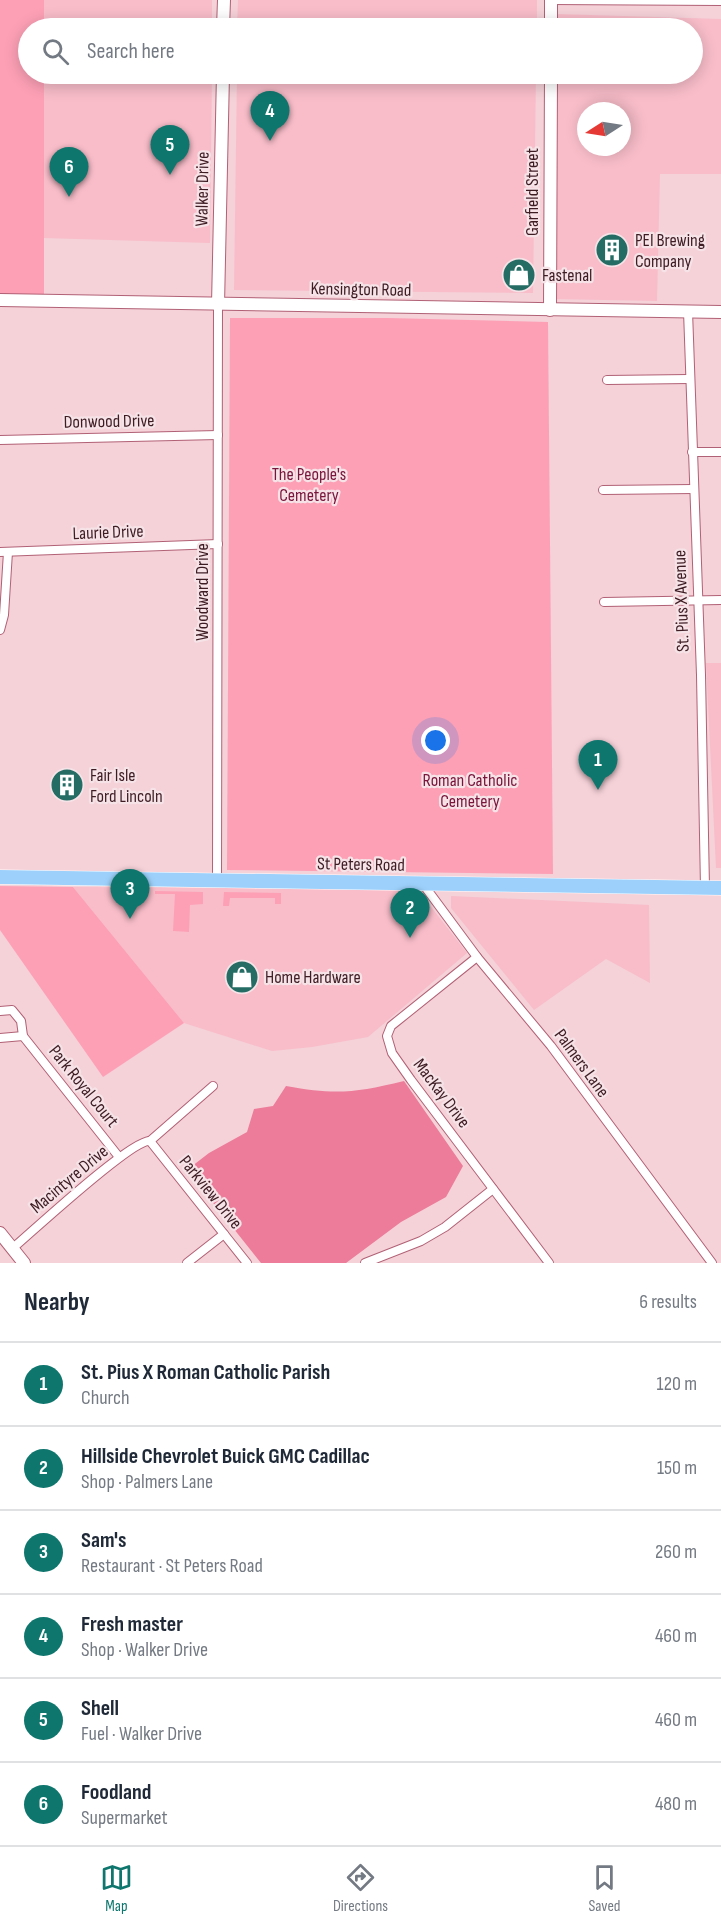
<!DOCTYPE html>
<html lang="en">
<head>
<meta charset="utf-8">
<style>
  body { margin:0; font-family:"Sofia Sans Condensed",sans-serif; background:#f2f2f3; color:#1f2937 }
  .compass { position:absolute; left:577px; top:102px; width:54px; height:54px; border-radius:50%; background:#fff; box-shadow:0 3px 15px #0003; rotate:258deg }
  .you { position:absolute; left:436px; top:741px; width:21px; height:21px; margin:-15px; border:4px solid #fff; border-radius:50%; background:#1a73e8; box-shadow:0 0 0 9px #1a73e833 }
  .badge { display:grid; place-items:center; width:39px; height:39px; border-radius:50%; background:#0f766e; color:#fff; font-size:20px; font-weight:700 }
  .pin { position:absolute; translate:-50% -50px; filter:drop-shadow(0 2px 3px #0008) }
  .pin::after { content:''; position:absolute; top:32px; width:21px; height:18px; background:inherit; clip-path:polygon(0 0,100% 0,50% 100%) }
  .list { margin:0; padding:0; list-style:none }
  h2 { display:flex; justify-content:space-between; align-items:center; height:78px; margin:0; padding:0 24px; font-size:26px }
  h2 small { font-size:20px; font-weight:400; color:#747a83 }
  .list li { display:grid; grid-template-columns:39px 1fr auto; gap:18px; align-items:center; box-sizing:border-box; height:84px; padding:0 24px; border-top:2px solid #e0e1e3 }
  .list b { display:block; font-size:22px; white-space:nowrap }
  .list p { margin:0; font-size:20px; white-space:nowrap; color:#747a83 }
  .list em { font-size:20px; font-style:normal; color:#747a83 }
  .icon { flex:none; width:33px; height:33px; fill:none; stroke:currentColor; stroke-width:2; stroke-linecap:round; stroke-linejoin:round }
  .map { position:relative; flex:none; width:721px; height:1263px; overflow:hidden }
  .search { position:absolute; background:#fff; box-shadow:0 3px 15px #0003; left:18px; right:18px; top:18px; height:66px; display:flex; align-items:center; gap:15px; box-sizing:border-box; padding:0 21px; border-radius:33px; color:#747a83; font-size:22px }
  .sheet { height:582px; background:#fff }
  nav { display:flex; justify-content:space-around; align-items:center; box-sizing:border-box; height:84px; border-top:2px solid #e0e1e3; background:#fff; font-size:16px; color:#747a83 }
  nav a { display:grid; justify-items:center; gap:3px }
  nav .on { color:#0f766e }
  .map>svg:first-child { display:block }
  .built { fill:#f8bdc9; fill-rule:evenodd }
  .green { fill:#fda0b6 }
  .forest { fill:#ec7c99 }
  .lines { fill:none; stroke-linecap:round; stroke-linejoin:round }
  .street-casing { stroke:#b16175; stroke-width:10 }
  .secondary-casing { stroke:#b16175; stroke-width:14 }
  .primary-casing { stroke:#fff; stroke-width:15 }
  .street { stroke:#fff; stroke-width:8 }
  .secondary { stroke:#fff; stroke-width:12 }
  .primary { stroke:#9dd1fb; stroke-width:14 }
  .labels { text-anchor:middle; stroke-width:4.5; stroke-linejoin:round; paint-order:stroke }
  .street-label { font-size:18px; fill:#3d1c24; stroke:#f6e3e7 }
  .poi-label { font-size:18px; fill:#3d1c24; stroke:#f6e3e7; text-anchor:start }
  .park-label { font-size:18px; fill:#79143a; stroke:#f6e3e7 }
</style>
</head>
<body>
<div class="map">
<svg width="721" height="1263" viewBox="0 0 721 1263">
  <rect width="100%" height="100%" fill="#f5d1d8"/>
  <!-- built -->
  <g class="built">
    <rect x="44" y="0" width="168" height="28"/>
    <polygon points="238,0 537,0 537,28 237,28"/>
    <path d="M558,14L721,19V174H660L657,301L553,299L557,74H692V28H558ZM586,111H622V147H586Z"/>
    <polygon points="44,74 212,74 210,243 44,238"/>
    <polygon points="237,74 536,74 533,293 234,290"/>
    <polygon points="706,663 721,663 721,868 716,868"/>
    <polygon points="73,887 417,889 467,953 368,1037 312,1047 272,1051 184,1023"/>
    <polygon points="451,896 649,905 650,983 606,959 534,1010 451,908"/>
  </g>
  <!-- green -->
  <g class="green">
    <polygon points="0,0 44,0 44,28 28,28 28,74 44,74 44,295 0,294"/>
    <polygon points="230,318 388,318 548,322 553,874 227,870"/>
    <polygon points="0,886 73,887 184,1023 103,1077 0,930"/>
    <polygon points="155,891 203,892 203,904 190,905 189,932 173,931 175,894 155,894"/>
    <polygon points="224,892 281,893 281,904 275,904 275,898 230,898 229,906 223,906"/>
  </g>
  <!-- forest -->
  <path class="forest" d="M404,1081L463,1166L446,1197L401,1222L346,1263H261L187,1170L209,1153L247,1132L254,1109L273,1106L286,1086C335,1095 355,1093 404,1081Z"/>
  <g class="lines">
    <!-- street casing -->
    <g class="street-casing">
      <g id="street">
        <polyline points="551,0 721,1"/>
        <polyline points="688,311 701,675 705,888"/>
        <polyline points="607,380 689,379"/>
        <polyline points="0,440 218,435"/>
        <polyline points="692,452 721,452"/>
        <polyline points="603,490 693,489"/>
        <polyline points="0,552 218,544"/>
        <polyline points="604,602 721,600"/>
        <polyline points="0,630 4,615 8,552"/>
        <polyline points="217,880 218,305"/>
        <polyline points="423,884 477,957 551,1046 712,1263"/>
        <polyline points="477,957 391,1026 387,1036 392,1053 411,1080 549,1263"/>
        <polyline points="0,1011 12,1010 21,1021 23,1036 119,1157"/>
        <polyline points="0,1038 23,1036"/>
        <polyline points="150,1141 247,1263"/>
        <polyline points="150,1141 213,1086"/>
        <path d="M13,1248C33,1231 132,1139 150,1141"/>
        <polyline points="187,1263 224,1234"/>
        <polyline points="365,1263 421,1241 445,1227 493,1189"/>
      </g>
    </g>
    <!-- secondary casing -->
    <g class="secondary-casing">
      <g id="secondary">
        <polyline points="223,28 224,0"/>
        <polyline points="551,28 551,0"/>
        <polyline points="0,300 721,312"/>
        <polyline points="218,305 223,74"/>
        <polyline points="550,310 551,74"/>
        <polyline points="0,1233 24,1263"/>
      </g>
    </g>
    <!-- primary casing -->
    <g class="primary-casing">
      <polyline id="primary" points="0,877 721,888"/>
    </g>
    <!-- street -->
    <use href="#street" class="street"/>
    <!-- secondary -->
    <use href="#secondary" class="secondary"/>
    <!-- primary -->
    <use href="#primary" class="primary"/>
  </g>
  <!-- icons -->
  <defs>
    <g id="building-disc" transform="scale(1.725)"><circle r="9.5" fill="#246c64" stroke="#f6e3e7"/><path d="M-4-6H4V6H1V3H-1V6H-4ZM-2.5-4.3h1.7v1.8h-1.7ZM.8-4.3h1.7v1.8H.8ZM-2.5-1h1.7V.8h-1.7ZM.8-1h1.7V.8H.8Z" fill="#fff"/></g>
    <g id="shop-disc" transform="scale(1.725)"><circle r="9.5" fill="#246c64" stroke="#f6e3e7"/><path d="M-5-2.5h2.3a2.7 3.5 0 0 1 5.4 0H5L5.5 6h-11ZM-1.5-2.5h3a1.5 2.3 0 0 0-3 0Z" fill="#fff"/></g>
  </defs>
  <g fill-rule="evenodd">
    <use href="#building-disc" x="612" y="250"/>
    <use href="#shop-disc" x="519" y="275"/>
    <use href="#building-disc" x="67" y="785"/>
    <use href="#shop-disc" x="242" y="977"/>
  </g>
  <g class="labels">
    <!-- street labels -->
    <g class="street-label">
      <text transform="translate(202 189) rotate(-89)" y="6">Walker Drive</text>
      <text transform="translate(532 192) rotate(-90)" y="6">Garfield Street</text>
      <text transform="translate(361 289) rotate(1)" y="6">Kensington Road</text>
      <text transform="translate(109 421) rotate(-1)" y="6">Donwood Drive</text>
      <text transform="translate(108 532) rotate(-2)" y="6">Laurie Drive</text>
      <text transform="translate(202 592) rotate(-90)" y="6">Woodward Drive</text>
      <text transform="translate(681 601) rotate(-92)" y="6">St. Pius X Avenue</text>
      <text transform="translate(361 864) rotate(1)" y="6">St Peters Road</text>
      <text transform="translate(582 1063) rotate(54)" y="6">Palmers Lane</text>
      <text transform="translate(84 1086) rotate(51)" y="6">Park Royal Court</text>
      <text transform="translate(442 1093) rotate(53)" y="6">MacKay Drive</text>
      <text transform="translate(69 1179) rotate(-40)" y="6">Macintyre Drive</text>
      <text transform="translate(211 1192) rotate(51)" y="6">Parkview Drive</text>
    </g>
    <!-- poi labels -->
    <g class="poi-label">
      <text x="635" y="246">PEI Brewing<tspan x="635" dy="21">Company</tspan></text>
      <text x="542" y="281">Fastenal</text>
      <text x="90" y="781">Fair Isle<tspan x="90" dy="21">Ford Lincoln</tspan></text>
      <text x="265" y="983">Home Hardware</text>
    </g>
    <!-- park labels -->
    <g class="park-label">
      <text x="309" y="480">The People's<tspan x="309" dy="21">Cemetery</tspan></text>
      <text x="470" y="786">Roman Catholic<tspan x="470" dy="21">Cemetery</tspan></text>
    </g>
  </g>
</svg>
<svg class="compass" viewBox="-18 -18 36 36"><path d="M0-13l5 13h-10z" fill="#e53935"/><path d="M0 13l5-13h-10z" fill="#747a83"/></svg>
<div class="you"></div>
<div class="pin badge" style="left:598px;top:790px">1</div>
<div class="pin badge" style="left:410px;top:938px">2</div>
<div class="pin badge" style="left:130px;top:919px">3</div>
<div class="pin badge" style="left:270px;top:141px">4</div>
<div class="pin badge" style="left:170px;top:175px">5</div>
<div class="pin badge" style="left:69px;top:197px">6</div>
<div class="search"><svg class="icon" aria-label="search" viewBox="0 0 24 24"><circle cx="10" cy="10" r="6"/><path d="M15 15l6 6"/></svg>Search here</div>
</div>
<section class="sheet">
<h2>Nearby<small>6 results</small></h2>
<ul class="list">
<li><span class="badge">1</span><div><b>St. Pius X Roman Catholic Parish</b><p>Church</p></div><em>120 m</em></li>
<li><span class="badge">2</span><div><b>Hillside Chevrolet Buick GMC Cadillac</b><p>Shop · Palmers Lane</p></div><em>150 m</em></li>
<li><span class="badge">3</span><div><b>Sam's</b><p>Restaurant · St Peters Road</p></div><em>260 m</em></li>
<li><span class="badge">4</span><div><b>Fresh master</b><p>Shop · Walker Drive</p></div><em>460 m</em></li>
<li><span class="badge">5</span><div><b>Shell</b><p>Fuel · Walker Drive</p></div><em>460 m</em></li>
<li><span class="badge">6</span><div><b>Foodland</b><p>Supermarket</p></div><em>480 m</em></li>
</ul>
</section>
<nav>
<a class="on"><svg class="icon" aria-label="map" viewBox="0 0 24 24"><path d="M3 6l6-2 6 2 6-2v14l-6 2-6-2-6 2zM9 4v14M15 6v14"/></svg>Map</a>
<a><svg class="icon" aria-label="directions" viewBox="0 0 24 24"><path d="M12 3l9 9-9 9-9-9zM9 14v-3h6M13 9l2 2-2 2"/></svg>Directions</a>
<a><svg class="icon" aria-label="saved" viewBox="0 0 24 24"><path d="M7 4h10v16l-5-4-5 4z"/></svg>Saved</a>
</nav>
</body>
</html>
